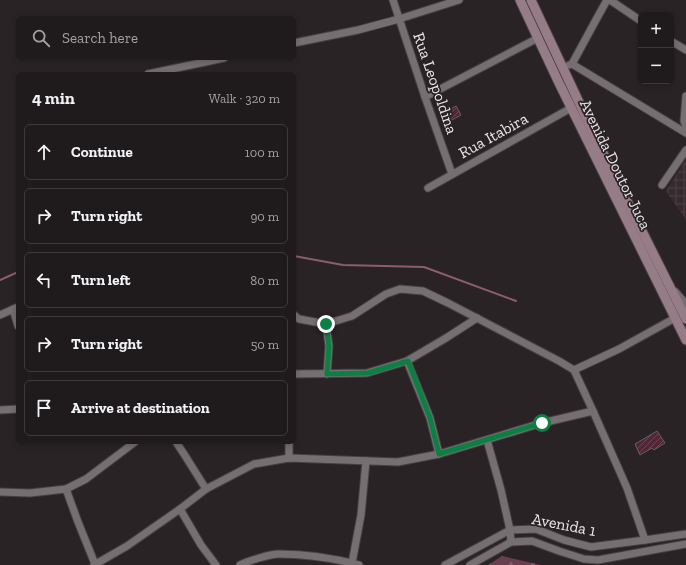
<!DOCTYPE html>
<html lang="en">
<head>
<meta charset="utf-8">
<style>
  body { margin:0; font-family:"Zilla Slab",serif; background:#2c2729; color:#f1f3f6 }
  .controls { position:absolute; right:12px; top:12px; display:grid; overflow:hidden; border-radius:6px; box-shadow:0 2px 6px #0003 }
  .controls button { width:36px; height:36px; display:grid; place-items:center; padding:0; border:0; border-bottom:1px solid #3c383b; background:#1f1a1c; color:#f1f3f6; font:20px sans-serif }
  .stop { position:absolute; width:12px; height:12px; margin:-9px; border:3px solid #0b8043; border-radius:50%; background:#fff }
  .stop.end { background:#0b8043; border-color:#fff; box-shadow:0 1px 4px #0008 }
  .list { margin:0; padding:0; list-style:none }
  h2 { display:flex; justify-content:space-between; align-items:center; height:52px; margin:0; padding:0 16px; font-size:17px }
  h2 small { font-size:13px; font-weight:400; color:#a1a1a3 }
  .list li { display:grid; grid-template-columns:26px 1fr auto; gap:12px; align-items:center; box-sizing:border-box; height:56px; margin:0 8px 8px; padding:0 8px; border:1px solid #3c383b; border-radius:6px }
  .list b { display:block; font-size:15px; white-space:nowrap }
  .list em { font-size:13px; font-style:normal; color:#a1a1a3 }
  .icon { flex:none; width:22px; height:22px; fill:none; stroke:currentColor; stroke-width:2; stroke-linecap:round; stroke-linejoin:round }
  .map { position:relative; flex:none; width:686px; height:565px; overflow:hidden }
  .search { position:absolute; background:#1f1a1c; box-shadow:0 2px 6px #0003; left:16px; top:16px; width:280px; height:44px; display:flex; align-items:center; gap:10px; box-sizing:border-box; padding:0 14px; border-radius:6px; color:#a1a1a3; font-size:15px }
  .panel { position:absolute; background:#1f1a1c; box-shadow:0 2px 6px #0003; left:16px; top:72px; width:280px; height:372px; border-radius:6px }
  .map>svg:first-child { display:block }
  .industrial { fill:url(#industrial-grid) }
  .forest { fill:url(#forest-firs) }
  .lines { fill:none; stroke-linecap:round; stroke-linejoin:round }
  .stream { stroke:#8c5d6e; stroke-width:2 }
  .building { fill:url(#building-hatch); stroke:#655f61 }
  .minor-casing { stroke:#464243; stroke-width:9 }
  .tertiary-casing { stroke:#464243; stroke-width:10 }
  .secondary-casing { stroke:#464243; stroke-width:11 }
  .minor { stroke:#766f72; stroke-width:7 }
  .tertiary { stroke:#766f72; stroke-width:8 }
  .secondary { stroke:#967c86; stroke-width:9 }
  .route { stroke:#0b8043; stroke-width:5 }
  .labels { text-anchor:middle; stroke-width:3.5; stroke-linejoin:round; paint-order:stroke }
  .street-label { font-size:16px; fill:#ece8e9; stroke:#292325 }
</style>
</head>
<body>
<div class="map">
<svg width="686" height="565" viewBox="0 0 686 565">
  <defs>
    <pattern id="industrial-grid" width="8" height="8" patternUnits="userSpaceOnUse"><rect width="8" height="8" fill="#372b2f"/><path d="M0 4h8M4 0v8" fill="none" stroke="#4a4043"/></pattern>
    <pattern id="forest-firs" width="22" height="20" patternUnits="userSpaceOnUse"><rect width="22" height="20" fill="#6a3e4f"/><path d="M5 1l3.5 6h-7zM16 11l3.5 6h-7z" fill="#7f5a68"/></pattern>
    <pattern id="building-hatch" width="6" height="6" patternUnits="userSpaceOnUse"><rect width="6" height="6" fill="#512738"/><path d="M-1 1l2-2M0 6l6-6M5 7l2-2" fill="none" stroke="#6a4655"/></pattern>
  </defs>
  <rect width="100%" height="100%" fill="#292325"/>
  <!-- industrial -->
  <polygon class="industrial" points="686,159 686,220 666,191"/>
  <!-- forest -->
  <polygon class="forest" points="502,556 541,565 488,565"/>
  <g class="lines">
    <!-- stream -->
    <g class="stream">
      <polyline points="294,256 343,265 424,267 516,301"/>
      <polyline points="0,280 18,272"/>
    </g>
  </g>
  <!-- building -->
  <g class="building">
    <polygon points="456,106 461,115 445,124 441,114"/>
    <polygon points="657,431 665,443 654,450 652,448 640,455 635,444"/>
  </g>
  <g class="lines">
    <!-- minor casing -->
    <g class="minor-casing">
      <g id="minor">
        <polyline points="393,0 425,97 452,174"/>
        <polyline points="610,0 641,21"/>
        <polyline points="671,41 686,50"/>
        <polyline points="294,43 358,30 399,19 459,0"/>
        <polyline points="572,64 686,133"/>
        <polyline points="569,65 572,64 597,18 607,0"/>
        <polyline points="148,74 224,58"/>
        <polyline points="686,96 684,121 686,127"/>
        <polyline points="425,97 538,38"/>
        <polyline points="662,185 686,150"/>
        <polyline points="428,188 571,108"/>
        <polyline points="13,309 18,326"/>
        <polyline points="0,315 18,307"/>
        <polyline points="294,315 299,319 326,324 352,316 386,294 400,289 423,291 448,303 559,361 574,370 593,411 627,488 645,540"/>
        <polyline points="326,324 329,346 327,374"/>
        <polyline points="407,361 430,418 439,454"/>
        <polyline points="574,370 619,349 675,318"/>
        <polyline points="294,374 367,373 407,361 446,338 477,318"/>
        <polyline points="0,410 18,409"/>
        <polyline points="487,440 501,490 510,530 511,542"/>
        <polyline points="176,442 184,454 206,489"/>
        <polyline points="289,442 289,458"/>
        <polyline points="66,489 78,522 95,564"/>
        <polyline points="0,492 30,493 66,489 86,479 135,442"/>
        <polyline points="180,509 201,545 216,565"/>
        <polyline points="352,563 361,515 366,461"/>
        <polyline points="94,565 127,546 180,509 206,489 254,464 289,458 398,462 439,454 542,423 593,411"/>
        <path d="M240,565C248,561 270,554 279,554C305,554 333,558 359,565"/>
        <polyline points="445,565 510,530 536,529 564,540 591,547 645,540 686,534"/>
        <polyline points="470,565 511,542 532,541 559,551 584,559 598,560 686,544"/>
      </g>
    </g>
    <!-- tertiary casing -->
    <g class="tertiary-casing">
      <polyline id="tertiary" points="675,292 686,305"/>
    </g>
    <!-- secondary casing -->
    <g class="secondary-casing">
      <g id="secondary">
        <polyline points="520,0 559,83 686,340"/>
        <polyline points="531,0 600,147 686,319"/>
      </g>
    </g>
    <!-- minor -->
    <use href="#minor" class="minor"/>
    <!-- tertiary -->
    <use href="#tertiary" class="tertiary"/>
    <!-- secondary -->
    <use href="#secondary" class="secondary"/>
  </g>
  <g class="lines">
    <!-- route -->
    <polyline class="route" points="326,324 329,346 327,374 368,373 408,361 430,418 439,454 542,423"/>
  </g>
  <g class="labels">
    <!-- street labels -->
    <g class="street-label">
      <text transform="translate(436 83) rotate(71)" y="6">Rua Leopoldina</text>
      <text transform="translate(493 135) rotate(-29)" y="6">Rua Itabira</text>
      <text transform="translate(616 164) rotate(64)" y="6">Avenida Doutor Juca</text>
      <text transform="translate(564 524) rotate(11)" y="6">Avenida 1</text>
    </g>
  </g>
</svg>
<div class="controls">
<button>+</button>
<button>−</button>
</div>
<div class="stop" style="left:542px;top:423px"></div>
<div class="stop end" style="left:326px;top:324px"></div>
<div class="search"><svg class="icon" aria-label="search" viewBox="0 0 24 24"><circle cx="10" cy="10" r="6"/><path d="M15 15l6 6"/></svg>Search here</div>
<section class="panel">
<h2>4 min<small>Walk · 320 m</small></h2>
<ul class="list">
<li><svg class="icon" aria-label="ahead" viewBox="0 0 24 24"><path d="M12 20V5M6 11l6-6 6 6"/></svg><div><b>Continue</b></div><em>100 m</em></li>
<li><svg class="icon" aria-label="right" viewBox="0 0 24 24"><path d="M7 20v-9h11M14 6l5 5-5 5"/></svg><div><b>Turn right</b></div><em>90 m</em></li>
<li><svg class="icon" aria-label="left" viewBox="0 0 24 24"><path d="M17 20v-9H6M10 6l-5 5 5 5"/></svg><div><b>Turn left</b></div><em>80 m</em></li>
<li><svg class="icon" aria-label="right" viewBox="0 0 24 24"><path d="M7 20v-9h11M14 6l5 5-5 5"/></svg><div><b>Turn right</b></div><em>50 m</em></li>
<li><svg class="icon" aria-label="arrive" viewBox="0 0 24 24"><path d="M6 21V4h12l-3 4 3 4H6"/></svg><div><b>Arrive at destination</b></div></li>
</ul>
</section>
</div>
</body>
</html>
